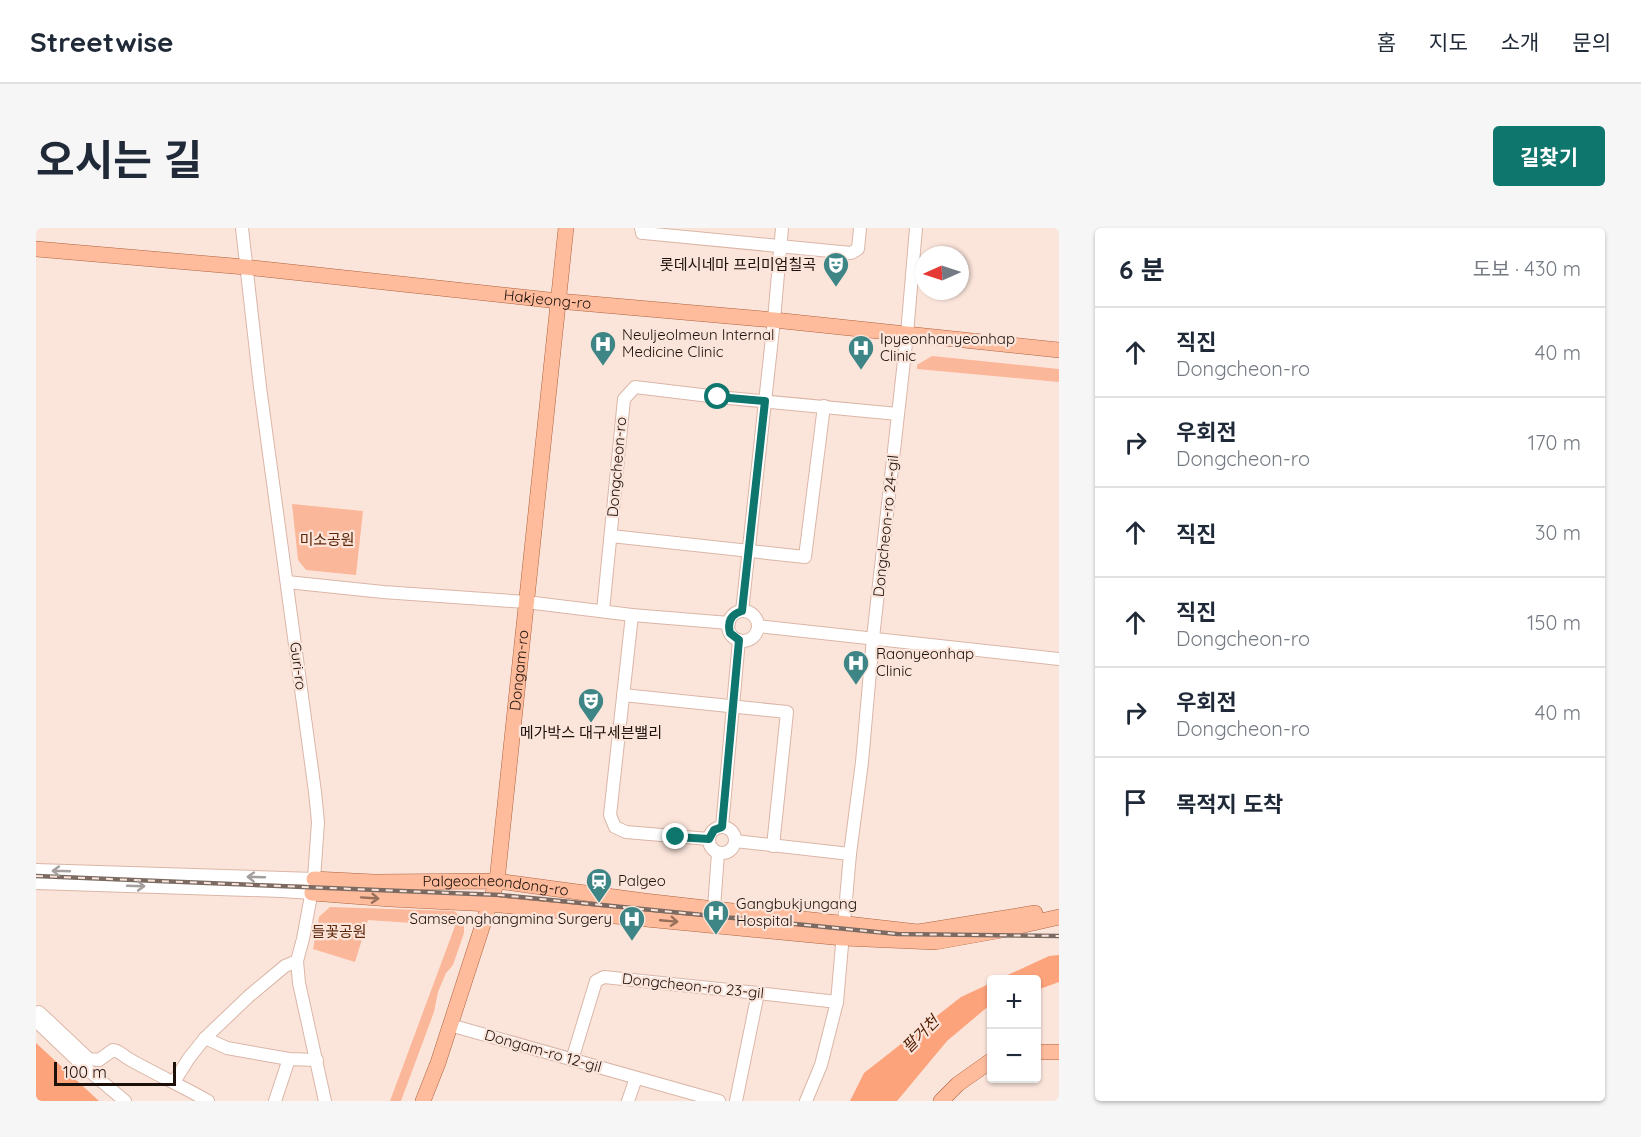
<!DOCTYPE html>
<html lang="ko">
<head>
<meta charset="utf-8">
<style>
  body { margin:0; font-family:Quicksand,"Noto Sans KR",sans-serif; background:#f6f6f7; color:#1f2937 }
  .controls { position:absolute; right:18px; bottom:18px; display:grid; overflow:hidden; border-radius:6px; box-shadow:0 2px 4px #0004 }
  .controls button { width:54px; height:54px; display:grid; place-items:center; padding:0; border:0; border-bottom:2px solid #e0e1e3; background:#fff; color:#1f2937; font:30px sans-serif }
  .compass { position:absolute; left:879px; top:18px; width:54px; height:54px; border-radius:50%; background:#fff; box-shadow:0 2px 4px #0004; rotate:267deg }
  .scale { position:absolute; left:18px; bottom:15px; width:122px; box-sizing:border-box; padding-left:6px; border:3px solid #1c100a; border-top:0; font-size:16px; line-height:21px; white-space:nowrap; color:#1c100a; -webkit-text-stroke:4px #fbe5db; paint-order:stroke }
  .stop { position:absolute; width:18px; height:18px; margin:-14px; border:4px solid #0f766e; border-radius:50%; background:#fff }
  .stop.end { background:#0f766e; border-color:#fff; box-shadow:0 2px 6px #0008 }
  .list { margin:0; padding:0; list-style:none }
  h2 { display:flex; justify-content:space-between; align-items:center; height:78px; margin:0; padding:0 24px; font-size:26px }
  h2 small { font-size:20px; font-weight:400; color:#747a83 }
  .list li { display:grid; grid-template-columns:39px 1fr auto; gap:18px; align-items:center; box-sizing:border-box; height:90px; padding:0 24px; border-top:2px solid #e0e1e3 }
  .list b { display:block; font-size:22px; white-space:nowrap }
  .list p { margin:0; font-size:20px; white-space:nowrap; color:#747a83 }
  .list em { font-size:20px; font-style:normal; color:#747a83 }
  .icon { flex:none; width:33px; height:33px; fill:none; stroke:currentColor; stroke-width:2; stroke-linecap:round; stroke-linejoin:round }
  .map { position:relative; flex:none; width:1023px; height:873px; overflow:hidden; border-radius:6px }
  header { display:flex; align-items:center; gap:36px; box-sizing:border-box; height:84px; padding:0 30px; background:#fff; border-bottom:2px solid #e0e1e3 }
  header strong { font-size:28px }
  nav { display:flex; gap:33px; margin-inline-start:auto; font-size:21px }
  .intro { display:flex; align-items:center; justify-content:space-between; box-sizing:border-box; height:144px; padding:0 36px }
  h1 { margin:0; font-size:42px }
  .button { padding:15px 27px; border-radius:6px; background:#0f766e; color:#fff; font-size:21px; font-weight:700 }
  main { display:flex; gap:36px; padding:0 36px }
  aside { flex:1; background:#fff; border-radius:6px; box-shadow:0 2px 4px #0004 }
  .map>svg:first-child { display:block }
  .green { fill:#fbb79a }
  .water { fill:#fda37b }
  .lines { fill:none; stroke-linecap:round; stroke-linejoin:round }
  .minor-casing { stroke:#dab6a7; stroke-width:14 }
  .major-casing { stroke:#ae633f; stroke-width:16 }
  .minor { stroke:#fff; stroke-width:12 }
  .major { stroke:#febc9d; stroke-width:15 }
  .rail-casing { stroke:#7a6a62; stroke-width:4.5 }
  .rail { stroke:#fbe5db; stroke-width:2; stroke-dasharray:7; stroke-linecap:butt }
  .oneway { stroke:#a49f9d }
  .oneway2 { stroke:#986f5b }
  .route { stroke:#0f766e; stroke-width:8 }
  .labels { text-anchor:middle; stroke-width:4.5; stroke-linejoin:round; paint-order:stroke }
  .poi-label { font-size:15px; fill:#1c100a; stroke:#fbe5db; text-anchor:start }
  .street-label { font-size:15px; fill:#1c100a; stroke:#fbe5db }
  .park-label { font-size:15px; fill:#5d2608; stroke:#fbe5db }
  .water-label { font-size:16px; font-style:italic; fill:#541e00; stroke:#fbe5db }
</style>
</head>
<body>
<header>
<strong>Streetwise</strong>
<nav><a>홈</a><a>지도</a><a>소개</a><a>문의</a></nav>
</header>
<div class="intro"><h1>오시는 길</h1><a class="button">길찾기</a></div>
<main>
<div class="map">
<svg width="1023" height="873" viewBox="0 0 1023 873">
  <rect width="100%" height="100%" fill="#fbe5db"/>
  <!-- green -->
  <g class="green">
    <polygon points="896,128 1023,141 1023,154 881,141 881,137"/>
    <polygon points="256,276 327,283 320,347 270,342 262,332"/>
    <polygon points="294,679 418,683 428,691 428,705 417,737 410,745 402,764 398,784 365,873 354,873 419,698 332,692 319,734 277,721 283,689"/>
  </g>
  <!-- water -->
  <g class="water">
    <polygon points="1023,727 1023,754 1001,762 1000,752 963,751 1013,728"/>
    <polygon points="955,755 955,776 911,813 861,873 814,873 828,845 925,769"/>
    <polygon points="0,815 63,873 3,873 0,870"/>
  </g>
  <g class="lines">
    <!-- minor casing -->
    <g class="minor-casing">
      <g id="minor">
        <polyline points="206,0 224,159 279,564 282,594 278,651 267,711 261,733 263,755 289,873"/>
        <polyline points="605,0 606,5 608,5 815,25 822,21 824,0"/>
        <polyline points="575,308 769,329 788,178"/>
        <polyline points="251,354 347,364 490,374 596,387 693,395"/>
        <polyline points="567,383 588,171 599,159 682,169 862,186"/>
        <polyline points="706,383 738,92 746,0"/>
        <circle cx="707" cy="398" r="15"/>
        <polyline points="596,387 574,587 579,599 590,604 673,611"/>
        <polyline points="722,398 1023,431"/>
        <polyline points="587,467 751,484 737,618"/>
        <polyline points="686,599 703,412"/>
        <circle cx="686" cy="612" r="13"/>
        <polyline points="699,613 814,626"/>
        <polyline points="0,642 278,651"/>
        <polyline points="0,655 245,663 276,665"/>
        <polyline points="678,680 682,625"/>
        <path d="M0,787L3,784L53,831L63,832L77,822C84,823 87,828 93,831C119,846 146,858 172,873"/>
        <polyline points="0,793 45,836 89,873"/>
        <polyline points="414,797 683,873"/>
        <polyline points="169,810 191,820 253,831 281,832"/>
        <polyline points="536,832 560,753 568,749 722,765 801,774"/>
        <polyline points="138,854 153,830 169,810 213,768 249,738 261,733"/>
        <polyline points="239,873 253,831"/>
        <polyline points="592,873 600,850"/>
        <polyline points="700,873 722,765"/>
        <polyline points="770,873 785,837 801,774 814,626 826,534 837,410 871,106 880,0"/>
      </g>
    </g>
    <!-- major casing -->
    <g class="major-casing">
      <g id="major">
        <path id="s1" d="M0,21L209,39L522,73L738,92L1023,122"/>
        <path id="s2" d="M278,651L338,654L461,653L608,673L882,704L999,685"/>
        <polyline points="276,665 354,671 454,676 807,710 899,714 966,702 1023,689"/>
        <polyline points="1000,824 1023,824"/>
        <path id="s3" d="M387,873L402,835L461,653L530,0"/>
        <polyline points="905,873 922,856 956,832"/>
      </g>
    </g>
    <!-- minor -->
    <use href="#minor" class="minor"/>
    <!-- major -->
    <use href="#major" class="major"/>
    <!-- rail casing -->
    <g class="rail-casing">
      <polyline id="rail" points="0,648 464,667 861,706 1023,708"/>
    </g>
    <!-- rail -->
    <use href="#rail" class="rail"/>
  </g>
  <!-- one-way arrows -->
  <defs><path id="oneway-shaft" d="M-6 0H5M1.5-3L5.5 0L1.5 3" fill="none" stroke-width="1.6" stroke-linecap="round" stroke-linejoin="round" transform="scale(1.5)"/></defs>
  <g class="oneway">
    <use href="#oneway-shaft" transform="translate(25 643) rotate(-178)"/>
    <use href="#oneway-shaft" transform="translate(220 649) rotate(-178)"/>
    <use href="#oneway-shaft" transform="translate(100 658) rotate(2)"/>
  </g>
  <g class="oneway2">
    <use href="#oneway-shaft" transform="translate(334 670) rotate(4)"/>
    <use href="#oneway-shaft" transform="translate(633 693) rotate(5)"/>
  </g>
  <g class="lines">
    <!-- route -->
    <path class="route" d="M640,609L673,611L678,602L686,599L703,412L694,405C691,394 695,386 706,383L729,173L682,169"/>
  </g>
  <!-- icons -->
  <defs>
    <g id="theatre-pin" transform="scale(1.35)"><path d="M0 17L-7.5 6A9.5 9.5 0 1 1 7.5 6Z" fill="#3e8686" stroke="#fbe5db"/><path d="M-5-5.5Q0-4 5-5.5V0Q5 5 0 6Q-5 5-5 0ZM-3.3-2.5H-1v1.5H-3.3ZM1-2.5H3.3v1.5H1ZM-2.8 1Q0 5.5 2.8 1Z" fill="#fff"/></g>
    <g id="hospital-pin" transform="scale(1.35)"><path d="M0 17L-7.5 6A9.5 9.5 0 1 1 7.5 6Z" fill="#3e8686" stroke="#fbe5db"/><path d="M-5-5h3v3.5h4V-5h3V5h-3V1.5h-4V5h-3Z" fill="#fff"/></g>
    <g id="station-pin" transform="scale(1.35)"><path d="M0 17L-7.5 6A9.5 9.5 0 1 1 7.5 6Z" fill="#3e8686" stroke="#fbe5db"/><path d="M-3-6H3Q5-6 5-4V2Q5 4 3 4L4.5 6H3L1.5 4h-3L-3 6H-4.5L-3 4Q-5 4-5 2V-4Q-5-6-3-6ZM-3.5-4v3h7v-3ZM-3.5 1v1.5H-2V1ZM2 1v1.5H3.5V1Z" fill="#fff"/></g>
  </defs>
  <g fill-rule="evenodd">
    <use href="#theatre-pin" x="800" y="37"/>
    <use href="#hospital-pin" x="567" y="116"/>
    <use href="#hospital-pin" x="825" y="120"/>
    <use href="#hospital-pin" x="820" y="435"/>
    <use href="#theatre-pin" x="555" y="473"/>
    <use href="#station-pin" x="563" y="653"/>
    <use href="#hospital-pin" x="680" y="685"/>
    <use href="#hospital-pin" x="596" y="691"/>
  </g>
  <g class="labels">
    <!-- poi labels -->
    <g class="poi-label">
      <text x="780" y="42" text-anchor="end">롯데시네마 프리미엄칠곡</text>
      <text x="586" y="112">Neuljeolmeun Internal<tspan x="586" dy="17">Medicine Clinic</tspan></text>
      <text x="844" y="116">Ipyeonhanyeonhap<tspan x="844" dy="17">Clinic</tspan></text>
      <text x="840" y="431">Raonyeonhap<tspan x="840" dy="17">Clinic</tspan></text>
      <text x="555" y="510" text-anchor="middle">메가박스 대구세븐밸리</text>
      <text x="582" y="658">Palgeo</text>
      <text x="700" y="681">Gangbukjungang<tspan x="700" dy="17">Hospital</tspan></text>
      <text x="576" y="696" text-anchor="end">Samseonghangmina Surgery</text>
    </g>
    <!-- street labels -->
    <g class="street-label">
      <text dy="5" stroke="none"><textPath href="#s1" startOffset="514">Hakjeong-ro</textPath></text>
      <text transform="translate(581 239) rotate(-85)" y="5">Dongcheon-ro</text>
      <text transform="translate(850 298) rotate(-84)" y="5">Dongcheon-ro 24-gil</text>
      <text transform="translate(262 438) rotate(83)" y="5">Guri-ro</text>
      <text dy="5" stroke="none"><textPath href="#s3" startOffset="444">Dongam-ro</textPath></text>
      <text dy="5" stroke="none"><textPath href="#s2" startOffset="182">Palgeocheondong-ro</textPath></text>
      <text transform="translate(657 758) rotate(6)" y="5">Dongcheon-ro 23-gil</text>
      <text transform="translate(507 823) rotate(16)" y="5">Dongam-ro 12-gil</text>
    </g>
    <!-- park labels -->
    <g class="park-label">
      <text x="291" y="317">미소공원</text>
      <text x="303" y="709">들꽃공원</text>
    </g>
    <!-- water labels -->
    <g class="water-label">
      <text transform="translate(884 806) rotate(-45)" y="6">팔거천</text>
    </g>
  </g>
</svg>
<div class="controls">
<button>+</button>
<button>−</button>
</div>
<svg class="compass" viewBox="-18 -18 36 36"><path d="M0-13l5 13h-10z" fill="#e53935"/><path d="M0 13l5-13h-10z" fill="#747a83"/></svg>
<div class="scale">100 m</div>
<div class="stop" style="left:682px;top:169px"></div>
<div class="stop end" style="left:640px;top:609px"></div>
</div>
<aside>
<h2>6 분<small>도보 · 430 m</small></h2>
<ul class="list">
<li><svg class="icon" aria-label="ahead" viewBox="0 0 24 24"><path d="M12 20V5M6 11l6-6 6 6"/></svg><div><b>직진</b><p>Dongcheon-ro</p></div><em>40 m</em></li>
<li><svg class="icon" aria-label="right" viewBox="0 0 24 24"><path d="M7 20v-9h11M14 6l5 5-5 5"/></svg><div><b>우회전</b><p>Dongcheon-ro</p></div><em>170 m</em></li>
<li><svg class="icon" aria-label="ahead" viewBox="0 0 24 24"><path d="M12 20V5M6 11l6-6 6 6"/></svg><div><b>직진</b></div><em>30 m</em></li>
<li><svg class="icon" aria-label="ahead" viewBox="0 0 24 24"><path d="M12 20V5M6 11l6-6 6 6"/></svg><div><b>직진</b><p>Dongcheon-ro</p></div><em>150 m</em></li>
<li><svg class="icon" aria-label="right" viewBox="0 0 24 24"><path d="M7 20v-9h11M14 6l5 5-5 5"/></svg><div><b>우회전</b><p>Dongcheon-ro</p></div><em>40 m</em></li>
<li><svg class="icon" aria-label="arrive" viewBox="0 0 24 24"><path d="M6 21V4h12l-3 4 3 4H6"/></svg><div><b>목적지 도착</b></div></li>
</ul>
</aside>
</main>
</body>
</html>
